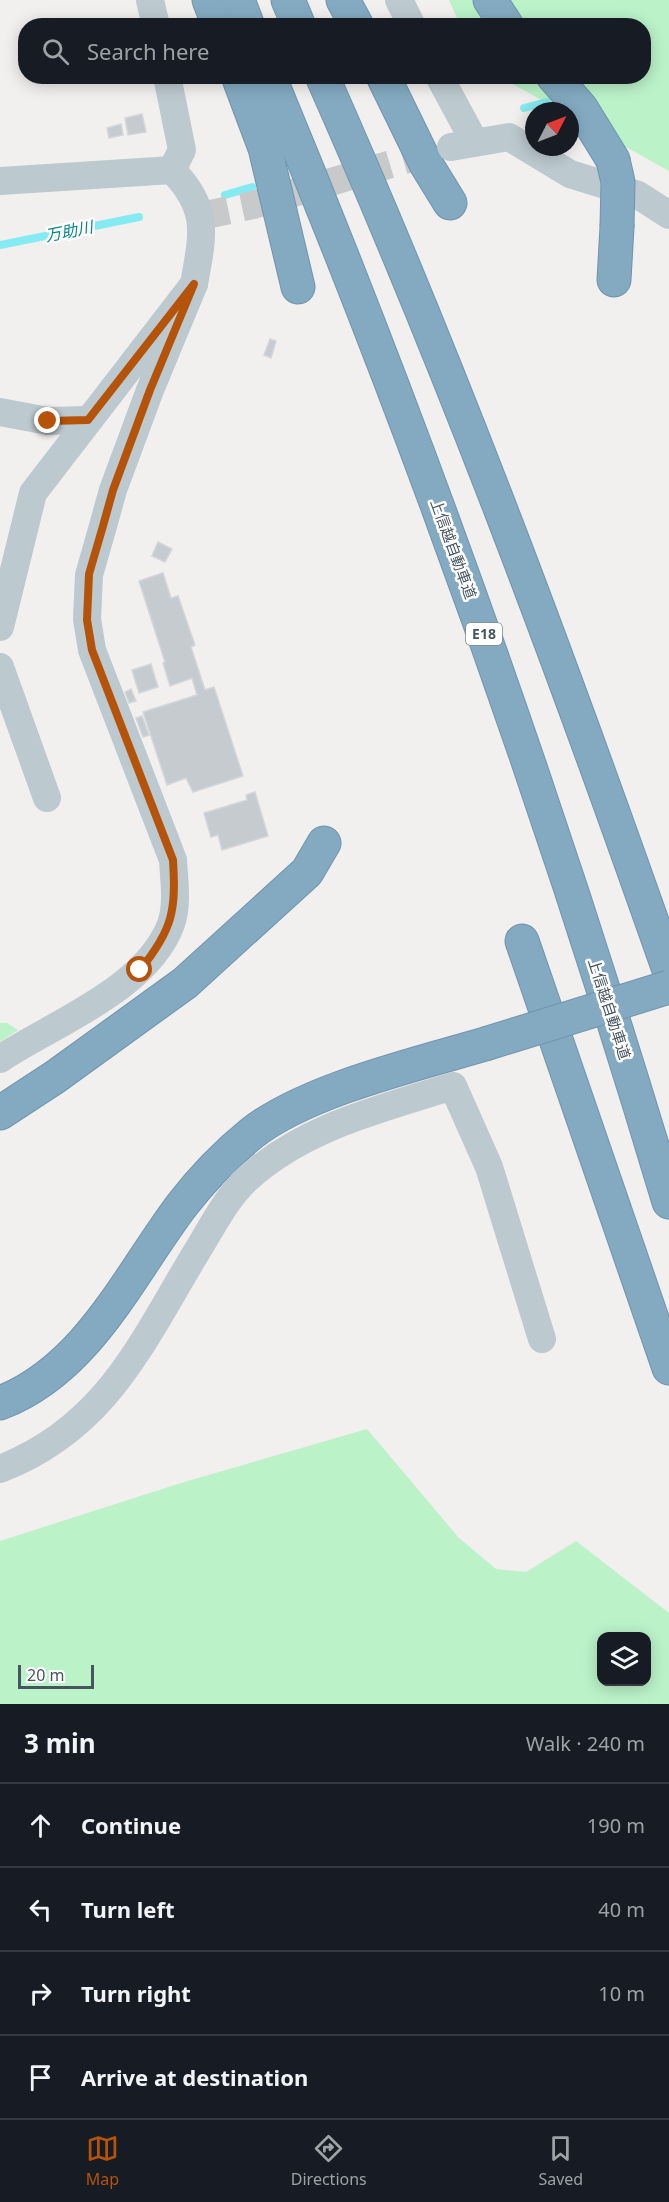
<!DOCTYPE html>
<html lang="en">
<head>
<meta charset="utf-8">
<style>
  body { margin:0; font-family:"Noto Sans","Noto Sans JP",sans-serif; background:#20242c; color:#f1f3f6 }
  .controls { position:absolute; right:18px; bottom:18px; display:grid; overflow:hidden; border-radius:12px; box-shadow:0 3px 15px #0003 }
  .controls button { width:54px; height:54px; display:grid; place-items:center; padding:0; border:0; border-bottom:2px solid #363941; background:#171b24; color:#f1f3f6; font:30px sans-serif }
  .compass { position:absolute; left:525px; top:102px; width:54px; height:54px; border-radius:50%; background:#171b24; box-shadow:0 3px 15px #0003; rotate:48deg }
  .scale { position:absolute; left:18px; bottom:15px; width:76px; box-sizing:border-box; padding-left:6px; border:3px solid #46565e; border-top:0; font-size:16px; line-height:21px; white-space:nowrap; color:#46565e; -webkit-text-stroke:4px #fff; paint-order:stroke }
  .stop { position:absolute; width:18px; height:18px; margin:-14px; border:4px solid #b45309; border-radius:50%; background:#fff }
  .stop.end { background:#b45309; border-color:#fff; box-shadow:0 2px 6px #0008 }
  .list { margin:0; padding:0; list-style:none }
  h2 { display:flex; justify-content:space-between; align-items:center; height:78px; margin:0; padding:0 24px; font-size:26px }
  h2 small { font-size:20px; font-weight:400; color:#9ea1a6 }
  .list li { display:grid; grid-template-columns:39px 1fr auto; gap:18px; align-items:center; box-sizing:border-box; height:84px; padding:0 24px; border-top:2px solid #363941 }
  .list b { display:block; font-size:22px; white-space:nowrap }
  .list em { font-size:20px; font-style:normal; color:#9ea1a6 }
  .icon { flex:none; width:33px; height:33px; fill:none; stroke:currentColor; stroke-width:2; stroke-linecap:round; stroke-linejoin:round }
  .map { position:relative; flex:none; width:669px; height:1704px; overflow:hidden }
  .search { position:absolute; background:#171b24; box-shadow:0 3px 15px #0003; left:18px; right:18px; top:18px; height:66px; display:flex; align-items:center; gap:15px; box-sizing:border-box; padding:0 21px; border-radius:24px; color:#9ea1a6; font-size:22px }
  .sheet { height:414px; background:#171b24 }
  nav { display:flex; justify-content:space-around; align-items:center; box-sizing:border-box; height:84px; border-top:2px solid #363941; background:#171b24; font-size:16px; color:#9ea1a6 }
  nav a { display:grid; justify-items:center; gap:3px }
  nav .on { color:#b45309 }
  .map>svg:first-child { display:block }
  .green { fill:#bbf2c8; fill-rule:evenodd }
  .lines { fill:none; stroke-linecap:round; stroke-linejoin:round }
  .stream { stroke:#85ebf2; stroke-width:8 }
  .building { fill:#c6cbcf; stroke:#d3d6db; stroke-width:1.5 }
  .street-tunnel { stroke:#c7c9cb; stroke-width:28; stroke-dasharray:28 14; stroke-linecap:butt }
  .highway-casing { stroke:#6f95ad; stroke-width:35 }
  .street { stroke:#bcc9cf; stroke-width:28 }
  .highway { stroke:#83aac1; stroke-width:33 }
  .highway-bridge-casing { stroke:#6f95ad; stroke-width:35; stroke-linecap:butt }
  .highway-bridge { stroke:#83aac1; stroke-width:33 }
  .route { stroke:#b45309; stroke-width:8 }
  .labels { text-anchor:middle; stroke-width:5; stroke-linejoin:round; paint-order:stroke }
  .shield { fill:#fff; stroke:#7e898e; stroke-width:1.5 }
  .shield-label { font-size:14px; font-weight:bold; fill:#46565e }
  .street-label { font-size:15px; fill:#46565e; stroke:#fff }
  .water-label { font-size:16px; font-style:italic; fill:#06828b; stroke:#fff }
</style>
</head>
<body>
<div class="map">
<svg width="669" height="1704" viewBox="0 0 669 1704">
  <rect width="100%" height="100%" fill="#f2efef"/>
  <!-- green -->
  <g class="green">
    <polygon points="449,0 669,0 669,171 500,77 644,76 644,26 460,25"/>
    <polygon points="0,1023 7,1023 18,1030 0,1042"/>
    <path d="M367,1429L459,1538L496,1569L526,1572L576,1541L669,1613V1704H0V1541L181,1483ZM646,1636V1682H602V1636Z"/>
  </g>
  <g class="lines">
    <!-- stream -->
    <g class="stream">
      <polyline points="524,108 547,102"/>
      <polyline points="225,195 252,187"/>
      <polyline points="0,245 139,217"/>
    </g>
  </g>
  <!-- building -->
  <g class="building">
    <polygon points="142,114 146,132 128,135 125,118"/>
    <polygon points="121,124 123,135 109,138 107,128"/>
    <polygon points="270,339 276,341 271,358 264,355"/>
    <polygon points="158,542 172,549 165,562 152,556"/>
    <polygon points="163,573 171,598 178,596 195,645 191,647 205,690 214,687 243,776 193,792 186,778 167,785 143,712 197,695 192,678 170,686 163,663 165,662 139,581"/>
    <polygon points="151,664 158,687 139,693 132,670"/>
    <polygon points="131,689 136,701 129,703 125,692"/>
    <polygon points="142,716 149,735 143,737 136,718"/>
    <polygon points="255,792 268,836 222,850 218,835 211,837 204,813 247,800 246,795"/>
  </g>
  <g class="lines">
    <!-- street-tunnel -->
    <polyline class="street-tunnel" points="201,216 253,205 442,149"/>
    <!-- highway casing -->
    <g class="highway-casing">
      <g id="highway">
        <polyline points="209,0 219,26"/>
        <polyline points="238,0 248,26"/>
        <polyline points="288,0 299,26"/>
        <polyline points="343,0 357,26"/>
        <polyline points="490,0 507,26"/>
        <polyline points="238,76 265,148 298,287"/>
        <path d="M269,76C422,444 555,820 669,1202"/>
        <path d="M322,76C452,369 563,668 669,970"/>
        <polyline points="383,76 426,164 450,203"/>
        <polyline points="553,76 581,108 613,160"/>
        <polyline points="614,280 617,227"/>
        <polyline points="522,941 669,1368"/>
        <polyline points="0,1113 55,1077 185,983 307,872 324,843"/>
        <path d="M0,1403C88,1369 129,1275 182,1205C202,1179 226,1154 252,1133C307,1090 417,1064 485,1044"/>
      </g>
    </g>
    <!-- street -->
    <g class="street">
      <polyline points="150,0 156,26"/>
      <polyline points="399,0 412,26"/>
      <polyline points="167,76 182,150 172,170"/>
      <polyline points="439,76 474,141"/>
      <polyline points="451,147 509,137 570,174 638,195 669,215"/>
      <path d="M0,181L172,170C210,209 203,234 194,284L33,493L0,627"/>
      <polyline points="0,412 48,421 88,420"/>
      <polyline points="0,667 47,798"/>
      <path d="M0,1059C54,1023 147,989 171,924C178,904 174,880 173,860L92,650L87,619L89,575L103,526L113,490L150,390L194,284"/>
      <path d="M0,1469C108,1427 142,1341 199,1248C213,1225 227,1197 248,1178C306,1126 381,1109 453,1086L489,1167L542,1339"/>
    </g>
    <!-- highway -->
    <use href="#highway" class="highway"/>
    <!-- highway-bridge casing -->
    <g class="highway-bridge-casing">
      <g id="highway-bridge">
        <polyline points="613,160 618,182 617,227"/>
        <polyline points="485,1044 669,987"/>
      </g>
    </g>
    <!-- highway-bridge -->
    <use href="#highway-bridge" class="highway-bridge"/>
  </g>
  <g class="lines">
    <!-- route -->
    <path class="route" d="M48,421L88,420L194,284L150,390L113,490L103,526L89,574L87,620L92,650L173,860C176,911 173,929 140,970"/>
  </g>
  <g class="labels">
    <!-- shield labels -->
    <rect class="shield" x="466" y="623" width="36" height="22" rx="4.5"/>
    <g class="shield-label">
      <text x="484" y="639">E18</text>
    </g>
    <!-- street labels -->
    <g class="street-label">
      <text transform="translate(453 549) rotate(70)" y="5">上信越自動車道</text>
      <text transform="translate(609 1009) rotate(72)" y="5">上信越自動車道</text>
    </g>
    <!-- water labels -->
    <g class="water-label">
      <text transform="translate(69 231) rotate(-11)" y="6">万助川</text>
    </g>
  </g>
</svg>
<div class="controls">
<button><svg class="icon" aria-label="layers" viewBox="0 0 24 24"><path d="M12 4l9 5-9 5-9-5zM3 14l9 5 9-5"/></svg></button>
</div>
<svg class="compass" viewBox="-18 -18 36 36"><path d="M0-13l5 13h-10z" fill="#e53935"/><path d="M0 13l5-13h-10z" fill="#9ea1a6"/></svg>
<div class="scale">20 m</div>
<div class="stop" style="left:140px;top:970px"></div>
<div class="stop end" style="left:48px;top:421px"></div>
<div class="search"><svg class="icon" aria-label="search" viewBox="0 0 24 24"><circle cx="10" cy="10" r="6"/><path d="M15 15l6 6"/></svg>Search here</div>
</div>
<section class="sheet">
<h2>3 min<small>Walk · 240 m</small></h2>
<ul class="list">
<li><svg class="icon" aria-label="ahead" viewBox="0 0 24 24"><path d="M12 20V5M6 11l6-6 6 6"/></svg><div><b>Continue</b></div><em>190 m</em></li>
<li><svg class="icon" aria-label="left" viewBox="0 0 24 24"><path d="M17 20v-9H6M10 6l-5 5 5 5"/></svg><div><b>Turn left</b></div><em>40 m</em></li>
<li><svg class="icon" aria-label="right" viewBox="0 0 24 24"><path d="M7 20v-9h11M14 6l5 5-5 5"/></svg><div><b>Turn right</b></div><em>10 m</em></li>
<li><svg class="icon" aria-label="arrive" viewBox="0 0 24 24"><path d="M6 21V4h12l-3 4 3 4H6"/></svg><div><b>Arrive at destination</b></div></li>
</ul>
</section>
<nav>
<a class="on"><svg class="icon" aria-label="map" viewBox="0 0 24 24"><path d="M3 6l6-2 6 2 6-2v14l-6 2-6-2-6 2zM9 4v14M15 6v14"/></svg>Map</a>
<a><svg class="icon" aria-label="directions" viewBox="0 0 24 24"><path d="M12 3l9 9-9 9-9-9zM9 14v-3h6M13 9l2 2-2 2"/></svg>Directions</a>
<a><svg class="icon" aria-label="saved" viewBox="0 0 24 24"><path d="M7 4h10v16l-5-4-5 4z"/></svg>Saved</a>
</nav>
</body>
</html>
